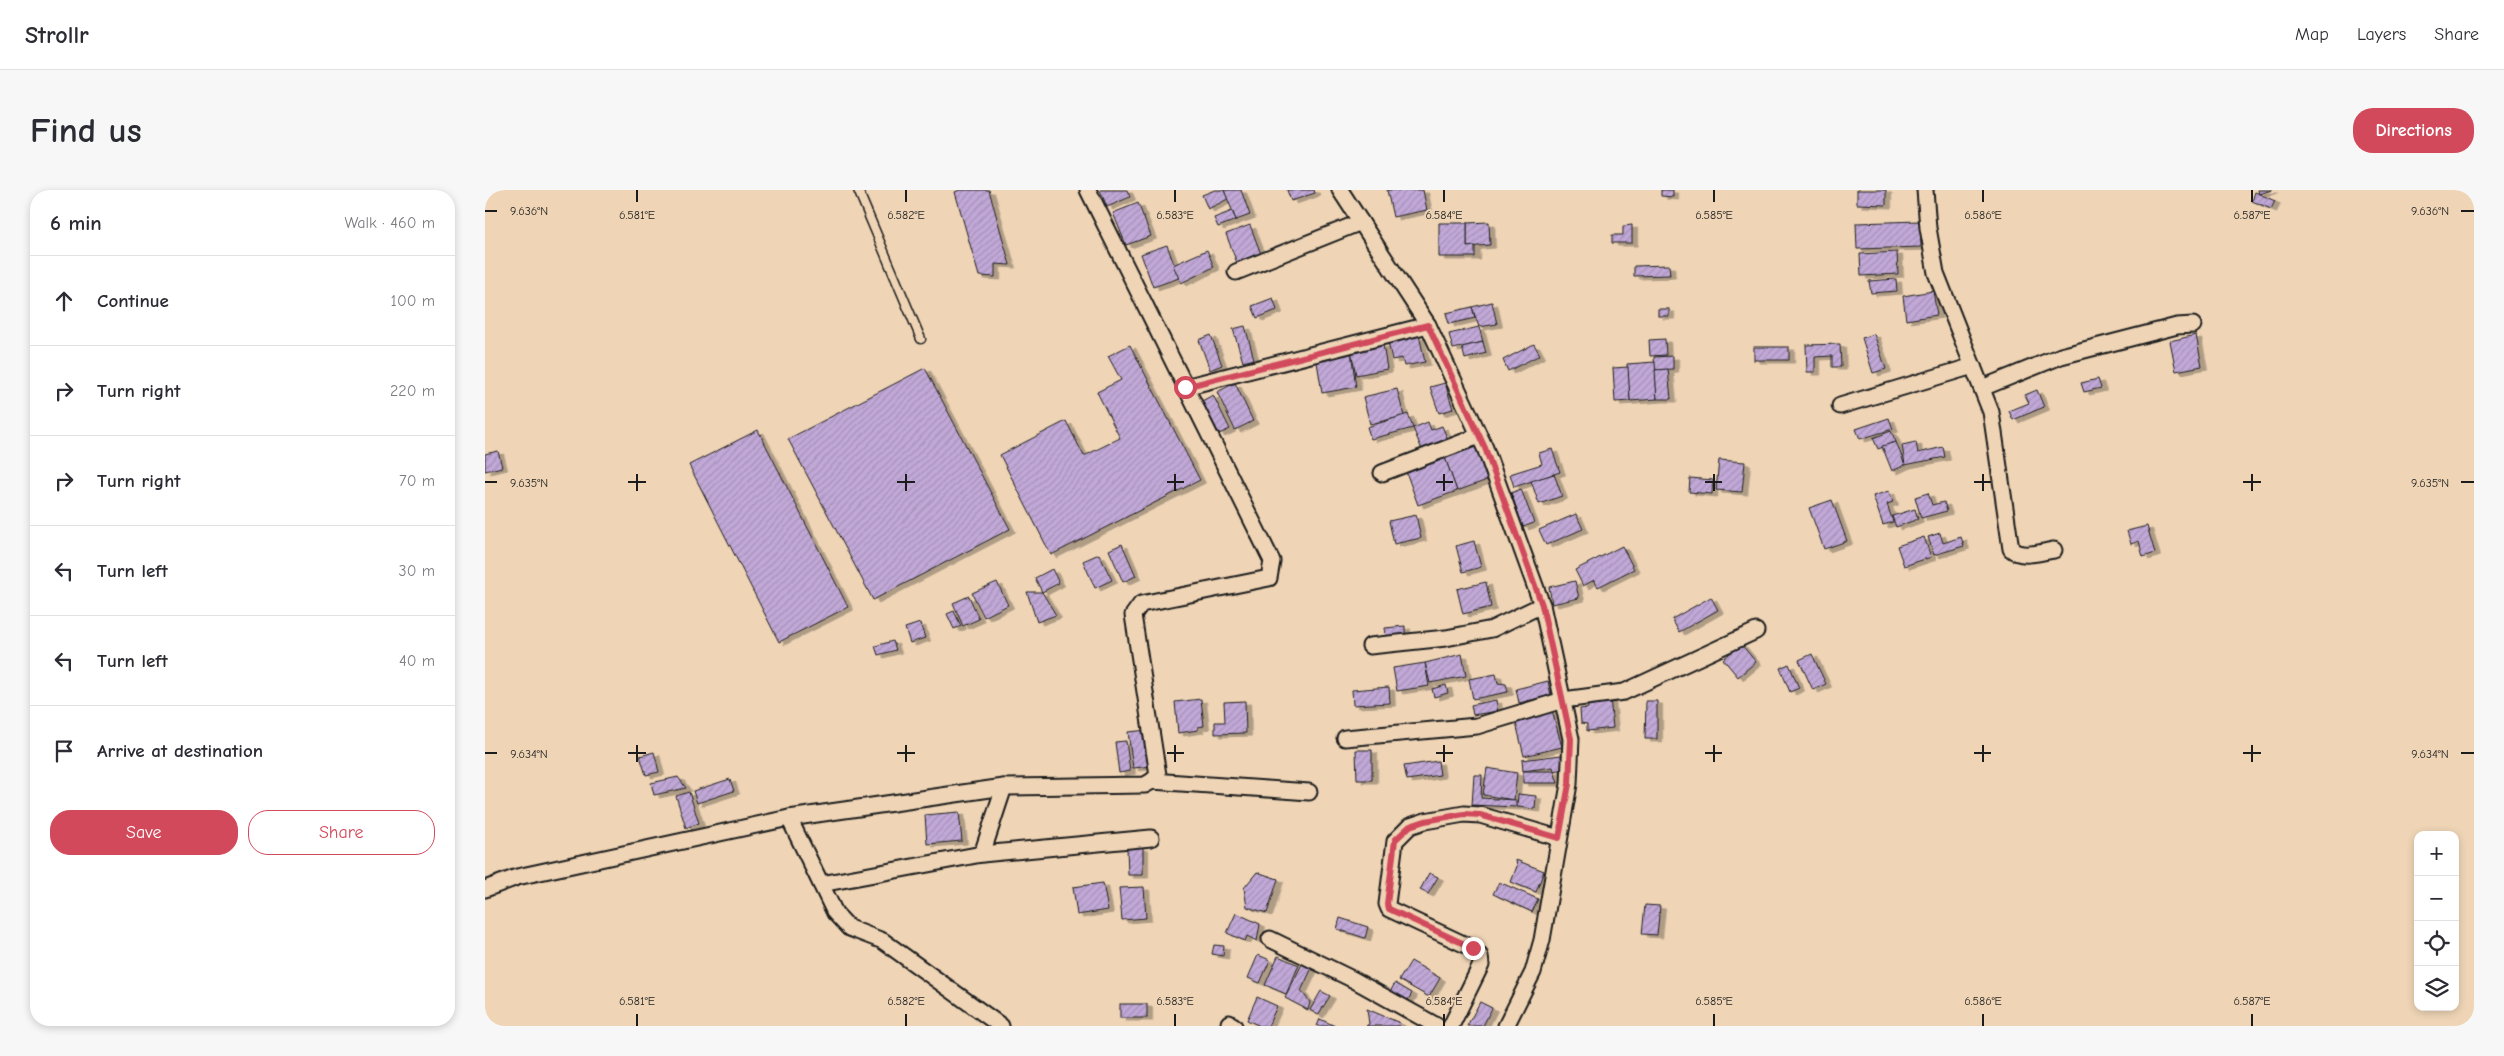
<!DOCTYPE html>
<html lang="en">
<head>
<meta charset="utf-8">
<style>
  body { margin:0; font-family:"Comic Neue",sans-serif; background:#f7f7f7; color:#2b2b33 }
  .controls { position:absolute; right:15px; bottom:15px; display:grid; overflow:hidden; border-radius:10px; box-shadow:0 2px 8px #0003 }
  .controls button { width:45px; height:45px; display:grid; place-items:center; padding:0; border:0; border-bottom:1px solid #e1e1e2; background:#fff; color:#2b2b33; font:25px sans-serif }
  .stop { position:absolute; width:15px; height:15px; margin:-11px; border:4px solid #d1495b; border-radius:50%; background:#fff }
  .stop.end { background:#d1495b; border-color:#fff; box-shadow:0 1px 5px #0008 }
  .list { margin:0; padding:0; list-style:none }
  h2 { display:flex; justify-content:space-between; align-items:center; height:65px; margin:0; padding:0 20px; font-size:21px }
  h2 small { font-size:16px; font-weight:400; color:#7c7c81 }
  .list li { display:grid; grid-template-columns:32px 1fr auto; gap:15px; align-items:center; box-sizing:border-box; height:90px; padding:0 20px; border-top:1px solid #e1e1e2 }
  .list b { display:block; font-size:19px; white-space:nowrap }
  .list em { font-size:16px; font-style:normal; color:#7c7c81 }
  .actions { display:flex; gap:10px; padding:15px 20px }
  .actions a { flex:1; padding:11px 0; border:1px solid #d1495b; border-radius:20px; text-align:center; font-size:18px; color:#d1495b }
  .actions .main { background:#d1495b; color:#fff }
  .icon { flex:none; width:28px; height:28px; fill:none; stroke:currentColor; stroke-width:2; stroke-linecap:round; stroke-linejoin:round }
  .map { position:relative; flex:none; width:1989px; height:836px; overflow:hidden; border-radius:20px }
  header { display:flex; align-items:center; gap:30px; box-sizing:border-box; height:70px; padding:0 25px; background:#fff; border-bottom:1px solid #e1e1e2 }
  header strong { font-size:24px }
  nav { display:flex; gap:28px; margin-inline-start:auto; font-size:18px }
  .intro { display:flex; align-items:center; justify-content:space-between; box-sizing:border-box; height:120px; padding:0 30px }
  h1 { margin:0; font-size:35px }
  .button { padding:12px 22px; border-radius:20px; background:#d1495b; color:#fff; font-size:18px; font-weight:700 }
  main { display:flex; gap:30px; padding:0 30px }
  aside { flex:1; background:#fff; border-radius:20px; box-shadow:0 2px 8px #0003 }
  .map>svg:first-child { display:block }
  .building { fill:url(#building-hatch); stroke:#1c1c1c; filter:url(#shadow) }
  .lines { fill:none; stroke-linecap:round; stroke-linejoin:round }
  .lane-casing { stroke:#1c1c1c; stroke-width:11 }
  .street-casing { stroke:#1c1c1c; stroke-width:19 }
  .lane { stroke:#efd5b6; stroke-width:8 }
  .street { stroke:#efd5b6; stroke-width:15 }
  .route { stroke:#d1495b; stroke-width:6 }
  .ticks { fill:none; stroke:#1c1c1c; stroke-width:2 }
  .ticks-label { font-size:12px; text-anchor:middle; fill:#1c1c1c; stroke:#efd5b6; stroke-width:4; stroke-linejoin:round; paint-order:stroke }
</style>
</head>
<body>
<header>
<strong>Strollr</strong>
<nav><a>Map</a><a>Layers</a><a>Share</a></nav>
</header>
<div class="intro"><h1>Find us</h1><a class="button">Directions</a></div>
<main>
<aside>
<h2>6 min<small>Walk · 460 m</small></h2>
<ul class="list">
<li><svg class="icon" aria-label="ahead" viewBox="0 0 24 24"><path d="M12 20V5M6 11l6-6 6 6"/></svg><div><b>Continue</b></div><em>100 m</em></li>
<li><svg class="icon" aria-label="right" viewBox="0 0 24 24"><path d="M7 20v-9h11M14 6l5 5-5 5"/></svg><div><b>Turn right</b></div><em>220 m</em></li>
<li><svg class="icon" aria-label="right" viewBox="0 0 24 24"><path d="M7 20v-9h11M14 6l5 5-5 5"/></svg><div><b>Turn right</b></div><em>70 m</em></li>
<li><svg class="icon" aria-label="left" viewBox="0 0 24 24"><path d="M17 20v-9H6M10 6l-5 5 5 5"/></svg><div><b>Turn left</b></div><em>30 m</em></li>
<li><svg class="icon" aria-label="left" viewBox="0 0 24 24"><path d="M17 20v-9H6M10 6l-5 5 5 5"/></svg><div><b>Turn left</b></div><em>40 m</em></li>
<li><svg class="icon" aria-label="arrive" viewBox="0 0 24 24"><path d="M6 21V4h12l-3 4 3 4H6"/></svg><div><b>Arrive at destination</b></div></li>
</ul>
<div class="actions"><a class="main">Save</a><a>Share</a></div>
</aside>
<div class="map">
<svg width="1989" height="836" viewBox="0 0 1989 836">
  <defs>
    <pattern id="building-hatch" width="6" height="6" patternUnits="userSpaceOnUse" patternTransform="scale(1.25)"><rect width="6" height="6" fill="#c1a8d7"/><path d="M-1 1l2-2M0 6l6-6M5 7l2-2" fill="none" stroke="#a590b8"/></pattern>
    <filter id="shadow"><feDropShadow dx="5.5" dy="3" stdDeviation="0" flood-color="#0004"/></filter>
  </defs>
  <rect width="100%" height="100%" fill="#efd5b6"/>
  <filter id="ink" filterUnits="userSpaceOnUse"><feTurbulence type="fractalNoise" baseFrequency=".02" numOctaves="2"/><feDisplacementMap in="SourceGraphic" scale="10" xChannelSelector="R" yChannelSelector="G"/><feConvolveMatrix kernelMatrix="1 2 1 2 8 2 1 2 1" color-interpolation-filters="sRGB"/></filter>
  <g filter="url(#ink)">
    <!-- building -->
    <g class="building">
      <polygon points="475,0 504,0 525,75 510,74 510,87 494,86 470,2"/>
      <polygon points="615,0 642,0 645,7 622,17"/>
      <polygon points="730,0 739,0 743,9 723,19 717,5"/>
      <polygon points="739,0 756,0 765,25 751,30"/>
      <polygon points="802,0 829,0 830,3 806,11"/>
      <polygon points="902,0 938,0 942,20 908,27"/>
      <polygon points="1176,0 1188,0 1188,7 1176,6"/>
      <polygon points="1372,0 1401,0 1401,15 1372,14"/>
      <polygon points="1773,0 1787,0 1774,4"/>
      <polygon points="1770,2 1790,11 1786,19 1767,11"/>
      <polygon points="653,13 666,46 641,55 628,23"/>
      <polygon points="747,21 751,30 733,37 729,28"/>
      <polygon points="1435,31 1436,57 1372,59 1371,33"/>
      <polygon points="1004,32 1005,55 982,57 982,33"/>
      <polygon points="954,33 982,33 982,57 990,56 990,67 954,67"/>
      <polygon points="765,35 776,64 752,73 741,44"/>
      <polygon points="1147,35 1147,53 1127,53 1127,45 1138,45 1138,36"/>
      <polygon points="682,55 694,88 668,97 656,64"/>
      <polygon points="722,60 729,77 696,93 688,75"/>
      <polygon points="1412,62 1413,84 1376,86 1375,64"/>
      <polygon points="1184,75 1185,85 1149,86 1149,76"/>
      <polygon points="1411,89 1412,101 1386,103 1384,91"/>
      <polygon points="1448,101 1452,125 1421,130 1418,106"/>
      <polygon points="788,108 792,120 772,128 767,116"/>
      <polygon points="1007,112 1012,134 994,137 987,117"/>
      <polygon points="987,117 990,128 964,134 961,123"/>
      <rect x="1173" y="119" width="11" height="7"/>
      <polygon points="760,136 769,169 758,172 748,139"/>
      <polygon points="994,137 998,152 968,159 964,144"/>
      <polygon points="1389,144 1401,179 1388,183 1377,148"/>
      <polygon points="726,145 737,175 725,180 714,150"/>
      <polygon points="934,145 940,172 919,176 917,168 907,170 903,152"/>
      <polygon points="1711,145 1717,176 1691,181 1685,151"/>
      <polygon points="1180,149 1181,165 1165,166 1164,150"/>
      <polygon points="998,152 1001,163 980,169 977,157"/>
      <polygon points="898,154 902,179 871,185 866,161"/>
      <polygon points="1049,154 1055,165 1023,181 1018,170"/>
      <polygon points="1355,154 1356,177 1347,177 1347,166 1330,167 1330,182 1322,182 1321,155"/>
      <polygon points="645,155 715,290 566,365 515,265 581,231 599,266 635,248 612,202 636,190 623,166"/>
      <rect x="1269" y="157" width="35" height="13"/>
      <polygon points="866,161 871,197 837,203 831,166"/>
      <polygon points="1188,166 1188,179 1170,180 1169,167"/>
      <polygon points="1170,172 1172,209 1145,211 1142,174"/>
      <polygon points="1143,177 1145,211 1130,212 1128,178"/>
      <polygon points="440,178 525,339 388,410 303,249"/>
      <polygon points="1183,179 1186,209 1172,209 1170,180"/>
      <polygon points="1613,189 1616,198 1599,202 1596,193"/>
      <polygon points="750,193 768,231 750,240 732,202"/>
      <polygon points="960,193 968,219 954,223 945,197"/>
      <polygon points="912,199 919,226 885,234 878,207"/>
      <polygon points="1552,200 1559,217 1528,230 1524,221 1544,213 1540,205"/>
      <polygon points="728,205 745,239 734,244 717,211"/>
      <polygon points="923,224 928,238 886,249 882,237"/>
      <polygon points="1404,228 1408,239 1375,249 1371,239"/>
      <polygon points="943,232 946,240 957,236 963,250 937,260 928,238"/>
      <polygon points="273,240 363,417 294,452 204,275"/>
      <polygon points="1406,241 1411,252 1393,259 1388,248"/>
      <polygon points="1411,252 1420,275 1407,281 1397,256"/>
      <polygon points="1431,252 1433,263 1458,257 1460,267 1420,275 1417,255"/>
      <polygon points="990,254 1002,290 972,301 959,265"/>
      <polygon points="1067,259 1075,282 1029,297 1025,284 1057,274 1054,263"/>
      <polygon points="13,261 17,277 0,281 0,264"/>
      <polygon points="959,265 972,301 933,315 920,279"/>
      <polygon points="1234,270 1260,272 1257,302 1231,300"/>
      <polygon points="1069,284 1077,306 1054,314 1046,291"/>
      <polygon points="1205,288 1228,290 1227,304 1204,302"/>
      <polygon points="1036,299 1049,333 1038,337 1026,303"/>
      <polygon points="1404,301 1408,312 1402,314 1408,332 1398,335 1388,306"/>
      <polygon points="1443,303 1447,315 1459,312 1462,321 1436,328 1430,307"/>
      <polygon points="1347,310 1362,351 1339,359 1324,318"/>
      <polygon points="1430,319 1433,329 1411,337 1407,326"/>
      <polygon points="1091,324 1098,339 1061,355 1054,340"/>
      <polygon points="931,325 936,348 909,354 904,331"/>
      <polygon points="1662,336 1670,363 1658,367 1654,351 1646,354 1642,341"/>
      <polygon points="1455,343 1458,353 1476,347 1479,356 1449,365 1443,347"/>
      <polygon points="1439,347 1446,367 1419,376 1412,356"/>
      <polygon points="989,351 996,377 978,382 971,356"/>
      <polygon points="637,354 651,386 638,392 624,360"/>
      <polygon points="1137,356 1149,379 1113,397 1109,390 1098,396 1090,380"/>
      <polygon points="614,364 627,390 610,398 598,371"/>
      <polygon points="567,379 574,393 557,402 550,388"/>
      <polygon points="1090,391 1094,408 1067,414 1064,397"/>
      <polygon points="512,392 523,415 499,427 487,403"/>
      <polygon points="1001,392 1006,417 978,424 972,399"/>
      <polygon points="542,402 557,402 571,425 552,432"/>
      <polygon points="484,406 494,429 478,436 468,413"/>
      <polygon points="1226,407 1233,420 1194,442 1187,429"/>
      <polygon points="469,421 476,436 469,439 462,424"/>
      <polygon points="435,433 440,448 425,453 420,438"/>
      <polygon points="920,436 920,447 901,448 900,438"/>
      <polygon points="408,451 411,460 393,465 390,456"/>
      <polygon points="1256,454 1271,472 1253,487 1238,469"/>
      <polygon points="977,464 981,486 945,493 940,473"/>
      <polygon points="1327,464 1341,494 1328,500 1314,470"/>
      <polygon points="940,473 944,496 912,501 908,478"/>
      <polygon points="1304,474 1314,498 1305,502 1295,478"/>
      <polygon points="1011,484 1013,493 1021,494 1023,502 988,509 984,489"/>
      <polygon points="1063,491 1066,505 1034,513 1031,499"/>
      <polygon points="961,495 963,503 949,507 947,499"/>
      <polygon points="904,497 905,513 868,515 867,500"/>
      <polygon points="1125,507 1128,538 1102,541 1102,534 1096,533 1095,519 1103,518 1102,509"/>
      <polygon points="716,509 719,536 713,537 713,540 693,543 690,512"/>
      <polygon points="1011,510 1013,521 988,525 986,515"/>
      <polygon points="760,511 761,543 730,544 730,532 740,532 739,512"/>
      <polygon points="1161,511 1172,511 1172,549 1160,549"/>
      <polygon points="1067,520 1077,557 1039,566 1030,529"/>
      <polygon points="663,540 668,576 648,578 643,542"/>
      <polygon points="641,551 645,581 634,583 630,552"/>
      <polygon points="871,560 887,560 887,590 872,590"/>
      <polygon points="169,562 174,582 161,585 155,566"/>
      <polygon points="1076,565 1078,579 1069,581 1068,577 1038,581 1037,570"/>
      <polygon points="953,571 955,585 922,590 919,576"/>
      <polygon points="1002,578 1032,583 1029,610 998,605"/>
      <polygon points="1038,581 1069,581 1073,593 1038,593"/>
      <polygon points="989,585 997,585 996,608 1031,610 1031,617 987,615"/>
      <polygon points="193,587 201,598 169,605 166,593"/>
      <polygon points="245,589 249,601 212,613 208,601"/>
      <polygon points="204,602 214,633 201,638 191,606"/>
      <polygon points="1033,604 1051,606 1050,619 1032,617"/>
      <polygon points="474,622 477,651 442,654 440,625"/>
      <polygon points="658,657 658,685 643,685 642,658"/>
      <polygon points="1031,670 1059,681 1051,702 1026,692 1032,676"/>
      <polygon points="772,682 793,689 782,723 762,717 759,698"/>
      <polygon points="944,683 953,687 943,704 935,700"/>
      <polygon points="1014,692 1053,709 1047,722 1008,704"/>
      <polygon points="618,693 623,720 592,725 588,697"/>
      <polygon points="659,697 661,728 637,730 634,698"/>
      <polygon points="1160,715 1175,716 1172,745 1157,744"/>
      <polygon points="751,723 775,734 772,751 762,746 760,751 742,743"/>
      <polygon points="855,728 883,737 880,748 852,739"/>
      <polygon points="729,755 739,756 738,766 727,764"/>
      <polygon points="773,765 785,770 775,793 763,788"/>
      <polygon points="793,766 814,775 801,804 780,795"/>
      <polygon points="926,771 955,788 944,807 914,790"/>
      <polygon points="817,774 827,778 816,801 825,812 823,820 800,808"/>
      <polygon points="910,793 927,803 921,814 904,804"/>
      <polygon points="836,801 845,806 833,825 825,820"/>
      <polygon points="772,807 792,816 783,836 775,836 762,830"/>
      <polygon points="995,812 1007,818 998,836 982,836"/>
      <rect x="635" y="814" width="27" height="14"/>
      <polygon points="882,819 915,833 914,836 881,836 884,834"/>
      <polygon points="835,829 850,836 832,836"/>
    </g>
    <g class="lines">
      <!-- lane casing -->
      <g class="lane-casing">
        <polyline id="lane" points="373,0 436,149"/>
      </g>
      <!-- street casing -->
      <g class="street-casing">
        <g id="street">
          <polyline points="855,0 943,135 1000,258 1057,415 1086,549 1084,594 1057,750 1048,782 1021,836"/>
          <path d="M1440,0L1443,38L1451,83L1506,222L1526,359C1537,369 1555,362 1569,360"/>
          <polyline points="751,82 876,32"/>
          <polyline points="700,197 943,135"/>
          <polyline points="1497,198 1576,166 1692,136 1708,135"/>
          <polyline points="1355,216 1488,176"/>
          <polyline points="897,283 994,246"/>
          <polyline points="885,456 961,448 1007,439 1057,415"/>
          <polyline points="860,548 992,536 1078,510 1139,502 1271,441"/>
          <polyline points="667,591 824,602"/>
          <polyline points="304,628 350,723 364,738 398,751 516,836"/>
          <polyline points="497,664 519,597"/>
          <polyline points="336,694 497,664 666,648"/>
          <polyline points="0,699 32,687 304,628 519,597 660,595 667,591 673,585 648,425 656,414 784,388 787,371 603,0"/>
          <polyline points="785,749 869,790 952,836"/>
          <polyline points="744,833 749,836"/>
          <polyline points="966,836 996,775 995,766 987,758 904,719 902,714 910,651 925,636 940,631 979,624 995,625 1074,648"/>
        </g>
      </g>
      <!-- lane -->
      <use href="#lane" class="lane"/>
      <!-- street -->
      <use href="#street" class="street"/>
    </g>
  </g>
  <g class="lines" filter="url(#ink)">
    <!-- route -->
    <polyline class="route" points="700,197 943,135 1000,258 1057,415 1086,549 1084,594 1074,648 995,625 979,624 940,631 925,636 910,650 902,714 904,719 988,758"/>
  </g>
  <!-- ticks -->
  <path class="ticks" d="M152,0V12M421,0V12M690,0V12M959,0V12M1229,0V12M1498,0V12M1767,0V12M0,21H12M1976,21H1989M152,284V301M421,284V301M690,284V301M959,284V301M1229,284V301M1498,284V301M1767,284V301M0,292H12M143,292H161M412,292H430M682,292H699M951,292H968M1220,292H1237M1489,292H1506M1758,292H1776M1976,292H1989M152,555V572M421,555V572M690,555V572M959,555V572M1229,555V572M1498,555V572M1767,555V572M0,563H12M143,563H161M412,563H430M682,563H699M951,563H968M1220,563H1237M1489,563H1506M1758,563H1776M1976,563H1989M152,824V836M421,824V836M690,824V836M959,824V836M1229,824V836M1498,824V836M1767,824V836"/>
  <g class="ticks-label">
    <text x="44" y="25">9.636°N</text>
    <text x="1945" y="25">9.636°N</text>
    <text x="152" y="29">6.581°E</text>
    <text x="421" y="29">6.582°E</text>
    <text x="690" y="29">6.583°E</text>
    <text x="959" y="29">6.584°E</text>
    <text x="1229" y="29">6.585°E</text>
    <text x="1498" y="29">6.586°E</text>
    <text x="1767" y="29">6.587°E</text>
    <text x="44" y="297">9.635°N</text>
    <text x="1945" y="297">9.635°N</text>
    <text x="44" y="568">9.634°N</text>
    <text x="1945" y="568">9.634°N</text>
    <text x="152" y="815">6.581°E</text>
    <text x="421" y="815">6.582°E</text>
    <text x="690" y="815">6.583°E</text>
    <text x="959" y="815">6.584°E</text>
    <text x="1229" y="815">6.585°E</text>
    <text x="1498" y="815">6.586°E</text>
    <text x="1767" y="815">6.587°E</text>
  </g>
</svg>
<div class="controls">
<button>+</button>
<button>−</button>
<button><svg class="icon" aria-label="locate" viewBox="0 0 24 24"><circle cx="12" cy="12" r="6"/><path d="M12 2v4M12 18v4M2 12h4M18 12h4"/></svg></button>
<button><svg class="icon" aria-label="layers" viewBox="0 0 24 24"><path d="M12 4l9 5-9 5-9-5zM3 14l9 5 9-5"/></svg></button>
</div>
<div class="stop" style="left:700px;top:197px"></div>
<div class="stop end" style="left:988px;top:758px"></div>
</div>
</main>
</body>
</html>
